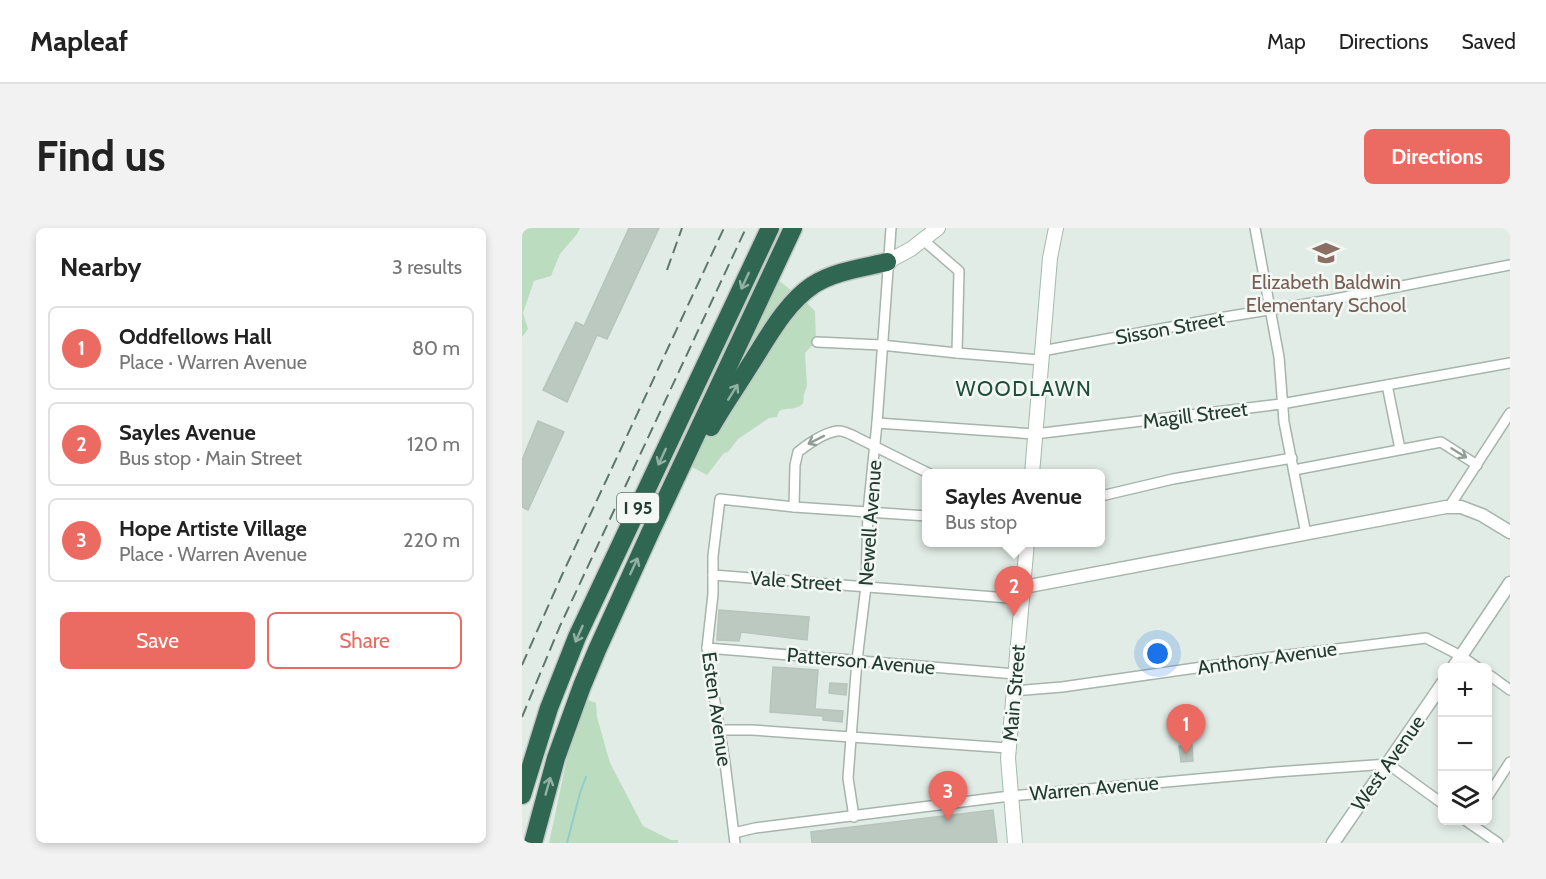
<!DOCTYPE html>
<html lang="en">
<head>
<meta charset="utf-8">
<style>
  body { margin:0; font-family:Cabin,sans-serif; background:#f2f2f2; color:#222 }
  .controls { position:absolute; right:18px; bottom:18px; display:grid; overflow:hidden; border-radius:9px; box-shadow:0 3px 9px #0003 }
  .controls button { width:54px; height:54px; display:grid; place-items:center; padding:0; border:0; border-bottom:2px solid #e0e0e0; background:#fff; color:#222; font:30px sans-serif }
  .you { position:absolute; left:636px; top:426px; width:21px; height:21px; margin:-15px; border:4px solid #fff; border-radius:50%; background:#1a73e8; box-shadow:0 0 0 9px #1a73e833 }
  .badge { display:grid; place-items:center; width:39px; height:39px; border-radius:50%; background:#eb6a61; color:#fff; font-size:20px; font-weight:700 }
  .pin { position:absolute; translate:-50% -50px; filter:drop-shadow(0 2px 3px #0008) }
  .pin::after { content:''; position:absolute; top:32px; width:21px; height:18px; background:inherit; clip-path:polygon(0 0,100% 0,50% 100%) }
  .popup { position:absolute; left:400px; top:241px; width:183px; height:78px; box-sizing:border-box; display:grid; place-content:center; border-radius:9px; background:#fff; filter:drop-shadow(0 2px 4px #0005); font-size:20px; white-space:nowrap; color:#767676 }
  .popup b { font-size:22px; color:#222 }
  .popup::after { content:''; position:absolute; left:50%; top:100%; margin-left:-12px; border:12px solid transparent; border-top-color:#fff }
  .list { margin:0; padding:0; list-style:none }
  h2 { display:flex; justify-content:space-between; align-items:center; height:78px; margin:0; padding:0 24px; font-size:26px }
  h2 small { font-size:20px; font-weight:400; color:#767676 }
  .list li { display:grid; grid-template-columns:39px 1fr auto; gap:18px; align-items:center; box-sizing:border-box; height:84px; margin:0 12px 12px; padding:0 12px; border:2px solid #e0e0e0; border-radius:9px }
  .list b { display:block; font-size:22px; white-space:nowrap }
  .list p { margin:0; font-size:20px; white-space:nowrap; color:#767676 }
  .list em { font-size:20px; font-style:normal; color:#767676 }
  .actions { display:flex; gap:12px; padding:18px 24px }
  .actions a { flex:1; padding:14px 0; border:2px solid #eb6a61; border-radius:9px; text-align:center; font-size:21px; color:#eb6a61 }
  .actions .main { background:#eb6a61; color:#fff }
  .icon { flex:none; width:33px; height:33px; fill:none; stroke:currentColor; stroke-width:2; stroke-linecap:round; stroke-linejoin:round }
  .map { position:relative; flex:none; width:988px; height:615px; overflow:hidden; border-radius:9px }
  header { display:flex; align-items:center; gap:36px; box-sizing:border-box; height:84px; padding:0 30px; background:#fff; border-bottom:2px solid #e0e0e0 }
  header strong { font-size:28px }
  nav { display:flex; gap:33px; margin-inline-start:auto; font-size:21px }
  .intro { display:flex; align-items:center; justify-content:space-between; box-sizing:border-box; height:144px; padding:0 36px }
  h1 { margin:0; font-size:42px }
  .button { padding:15px 27px; border-radius:9px; background:#eb6a61; color:#fff; font-size:21px; font-weight:700 }
  main { display:flex; gap:36px; padding:0 36px }
  aside { flex:1; background:#fff; border-radius:9px; box-shadow:0 3px 9px #0003 }
  .map>svg:first-child { display:block }
  .green { fill:#bcdcbf }
  .lines { fill:none; stroke-linecap:round; stroke-linejoin:round }
  .stream { stroke:#8dcecd; stroke-width:2 }
  .building { fill:#bbc9c1; stroke:#b5c5bc; stroke-width:1.5 }
  .minor-casing { stroke:#a5b4ac; stroke-width:12 }
  .tertiary-casing { stroke:#a5b4ac; stroke-width:15 }
  .secondary-casing { stroke:#a4baaf; stroke-width:16 }
  .motorway-casing { stroke:#c1c8c5; stroke-width:21 }
  .minor { stroke:#fff; stroke-width:9 }
  .tertiary { stroke:#fff; stroke-width:12 }
  .secondary { stroke:#fff; stroke-width:14 }
  .motorway { stroke:#306752; stroke-width:18 }
  .rail { stroke:#5e776c; stroke-width:2; stroke-dasharray:12 6; stroke-linecap:butt }
  .oneway { stroke:#92b0a4 }
  .oneway2 { stroke:#919e98 }
  .labels { text-anchor:middle; stroke-width:5; stroke-linejoin:round; paint-order:stroke }
  .shield { fill:#f3f8f5; stroke:#61746c; stroke-width:1.5 }
  .shield-label { font-size:18px; font-weight:bold; fill:#233c31 }
  .education-label { font-size:20px; fill:#785e54; stroke:#f3f8f5 }
  .street-label { font-size:20px; fill:#233c31; stroke:#f3f8f5 }
  .neighbourhood-label { font-size:21px; letter-spacing:1.5px; fill:#204d3a; stroke:#f3f8f5 }
</style>
</head>
<body>
<header>
<strong>Mapleaf</strong>
<nav><a>Map</a><a>Directions</a><a>Saved</a></nav>
</header>
<div class="intro"><h1>Find us</h1><a class="button">Directions</a></div>
<main>
<aside>
<h2>Nearby<small>3 results</small></h2>
<ul class="list">
<li><span class="badge">1</span><div><b>Oddfellows Hall</b><p>Place · Warren Avenue</p></div><em>80 m</em></li>
<li><span class="badge">2</span><div><b>Sayles Avenue</b><p>Bus stop · Main Street</p></div><em>120 m</em></li>
<li><span class="badge">3</span><div><b>Hope Artiste Village</b><p>Place · Warren Avenue</p></div><em>220 m</em></li>
</ul>
<div class="actions"><a class="main">Save</a><a>Share</a></div>
</aside>
<div class="map">
<svg width="988" height="615" viewBox="0 0 988 615">
  <rect width="100%" height="100%" fill="#e2ece6"/>
  <!-- green -->
  <g class="green">
    <polygon points="0,0 58,0 55,6 38,26 29,48 12,53 1,85 6,101 0,109"/>
    <path d="M250,47L275,67L278,68L293,83L294,113L283,125L285,158L282,166L281,176C271,183 266,179 257,183L255,189L247,190L216,211L206,224L202,225L185,247L166,237Z"/>
    <polygon points="58,469 74,475 75,489 88,535 121,598 149,612 156,612 156,615 27,615"/>
  </g>
  <g class="lines">
    <!-- stream -->
    <polyline class="stream" points="45,615 58,565 64,549"/>
  </g>
  <!-- building -->
  <g class="building">
    <polygon points="107,0 137,0 85,111 75,107 45,174 21,162 54,94 62,98"/>
    <polygon points="16,193 42,204 6,282 0,279 0,232"/>
    <polygon points="197,382 287,389 285,412 219,404 217,413 195,412"/>
    <polygon points="251,439 296,442 293,481 321,483 320,494 301,492 301,488 248,484"/>
    <polygon points="308,455 325,456 324,467 307,465"/>
    <polygon points="670,517 671,533 659,534 657,518"/>
    <polygon points="471,582 475,615 290,615 289,604"/>
  </g>
  <g class="lines">
    <!-- minor casing -->
    <g class="minor-casing">
      <g id="minor">
        <polyline points="733,0 757,129 762,194 784,306"/>
        <polyline points="402,11 407,17 437,43 435,125"/>
        <polyline points="295,114 359,117 435,125 519,132"/>
        <polyline points="520,123 703,89 808,72 988,37"/>
        <polyline points="865,157 878,221"/>
        <polyline points="355,195 513,206 759,176 988,135"/>
        <polyline points="772,242 919,214 955,237"/>
        <polyline points="579,268 651,251 770,230"/>
        <path d="M272,279L273,237L276,224C286,216 302,205 315,203C321,202 328,206 334,209L408,246"/>
        <polyline points="927,279 988,185"/>
        <polyline points="191,347 500,371"/>
        <polyline points="185,420 493,446"/>
        <polyline points="966,446 988,462"/>
        <polyline points="492,463 540,459 758,428 904,410 939,428 956,440"/>
        <polyline points="197,502 230,502 486,520"/>
        <polyline points="966,568 988,534"/>
        <polyline points="332,589 326,550 335,432 344,358 346,284 355,195 369,0"/>
        <polyline points="943,592 976,615"/>
        <polyline points="212,605 233,600 488,568 754,544 866,536 921,576"/>
        <polyline points="213,615 203,535 191,462 185,420 191,366 191,328 198,271 272,279 405,288"/>
      </g>
    </g>
    <!-- tertiary casing -->
    <g class="tertiary-casing">
      <g id="tertiary">
        <polyline points="502,359 924,279 939,279 960,287 988,304"/>
        <polyline points="931,440 988,355"/>
        <polyline points="811,615 921,455"/>
      </g>
    </g>
    <!-- secondary casing -->
    <g class="secondary-casing">
      <g id="secondary">
        <polyline points="365,34 389,21 416,0"/>
        <polyline points="510,246 528,30 534,0"/>
        <polyline points="493,615 486,530 505,314"/>
      </g>
    </g>
    <!-- motorway casing -->
    <g class="motorway-casing">
      <g id="motorway">
        <path d="M189,199C201,178 215,158 228,137C246,109 263,76 291,57C313,43 340,40 365,34"/>
        <polyline points="0,567 27,480 55,409 248,0"/>
        <polyline points="11,615 34,530 60,458 75,422 128,305 271,0"/>
      </g>
    </g>
    <!-- minor -->
    <use href="#minor" class="minor"/>
    <!-- tertiary -->
    <use href="#tertiary" class="tertiary"/>
    <!-- secondary -->
    <use href="#secondary" class="secondary"/>
    <!-- motorway -->
    <use href="#motorway" class="motorway"/>
    <!-- rail -->
    <g class="rail">
      <polyline points="145,42 160,0"/>
      <polyline points="0,437 40,347 202,0"/>
      <polyline points="0,489 38,398 224,0"/>
    </g>
  </g>
  <!-- one-way arrows -->
  <defs><path id="oneway-shaft" d="M-6 0H5M1.5-3L5.5 0L1.5 3" fill="none" stroke-width="1.6" stroke-linecap="round" stroke-linejoin="round" transform="scale(1.5)"/></defs>
  <g class="oneway">
    <use href="#oneway-shaft" transform="translate(223 53) rotate(115)"/>
    <use href="#oneway-shaft" transform="translate(211 164) rotate(-58)"/>
    <use href="#oneway-shaft" transform="translate(140 229) rotate(115)"/>
    <use href="#oneway-shaft" transform="translate(112 338) rotate(-65)"/>
    <use href="#oneway-shaft" transform="translate(57 406) rotate(114)"/>
    <use href="#oneway-shaft" transform="translate(26 558) rotate(-74)"/>
  </g>
  <g class="oneway2">
    <use href="#oneway-shaft" transform="translate(294 212) rotate(153)"/>
    <use href="#oneway-shaft" transform="translate(937 225) rotate(32)"/>
  </g>
  <!-- icons -->
  <defs>
    <g id="school-bare" transform="scale(2.07)"><path d="M0-5L7-2L0 1L-7-2ZM-4 1L0 2.5L4 1V4Q0 6-4 4Z" fill="#8d6e63" stroke="#f3f8f5" stroke-width="2.5" paint-order="stroke"/></g>
  </defs>
  <g fill-rule="evenodd">
    <use href="#school-bare" x="804" y="25"/>
  </g>
  <g class="labels">
    <!-- shield labels -->
    <rect class="shield" x="95" y="265" width="42" height="30" rx="4.5"/>
    <g class="shield-label">
      <text x="116" y="286">I 95</text>
    </g>
    <!-- education labels -->
    <g class="education-label">
      <text x="804" y="61">Elizabeth Baldwin<tspan x="804" dy="23">Elementary School</tspan></text>
    </g>
    <!-- street labels -->
    <g class="street-label">
      <text transform="translate(648 100) rotate(-10)" y="7">Sisson Street</text>
      <text transform="translate(673 187) rotate(-7)" y="7">Magill Street</text>
      <text transform="translate(348 295) rotate(-86)" y="7">Newell Avenue</text>
      <text transform="translate(274 353) rotate(4)" y="7">Vale Street</text>
      <text transform="translate(745 430) rotate(-8)" y="7">Anthony Avenue</text>
      <text transform="translate(339 433) rotate(5)" y="7">Patterson Avenue</text>
      <text transform="translate(492 465) rotate(-85)" y="7">Main Street</text>
      <text transform="translate(195 481) rotate(82)" y="7">Esten Avenue</text>
      <text transform="translate(866 535) rotate(-55)" y="7">West Avenue</text>
      <text transform="translate(572 560) rotate(-5)" y="7">Warren Avenue</text>
    </g>
    <!-- neighbourhood labels -->
    <g class="neighbourhood-label">
      <text x="502" y="168">WOODLAWN</text>
    </g>
  </g>
</svg>
<div class="controls">
<button>+</button>
<button>−</button>
<button><svg class="icon" aria-label="layers" viewBox="0 0 24 24"><path d="M12 4l9 5-9 5-9-5zM3 14l9 5 9-5"/></svg></button>
</div>
<div class="you"></div>
<div class="pin badge" style="left:664px;top:526px">1</div>
<div class="pin badge" style="left:492px;top:388px">2</div>
<div class="popup"><b>Sayles Avenue</b>Bus stop</div>
<div class="pin badge" style="left:426px;top:593px">3</div>
</div>
</main>
</body>
</html>
